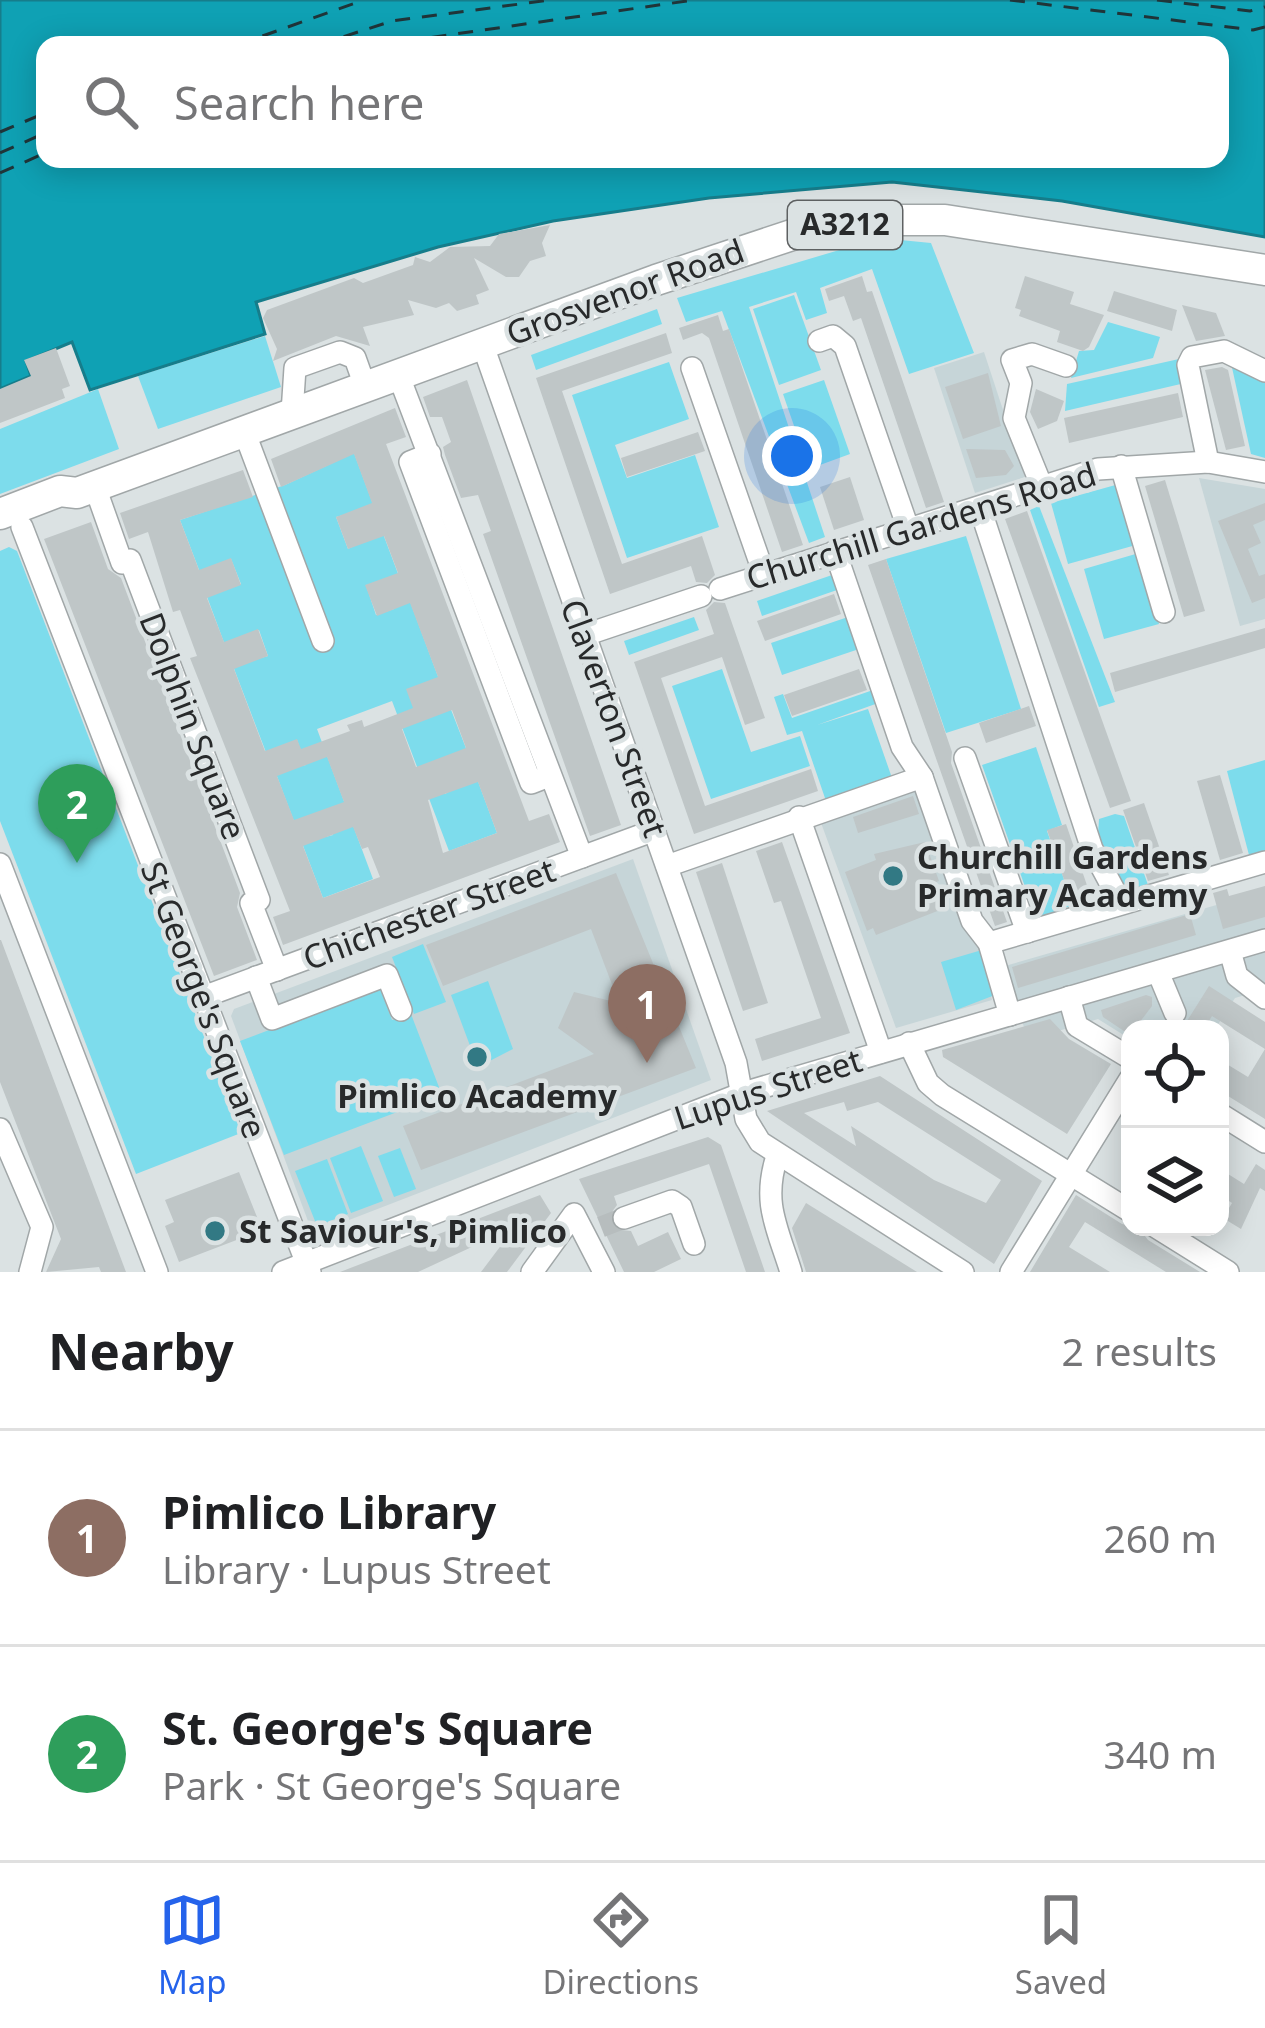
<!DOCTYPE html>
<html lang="en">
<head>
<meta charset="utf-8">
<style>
  body { margin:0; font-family:"Noto Sans",sans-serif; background:#f6f6f6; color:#202124 }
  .controls { position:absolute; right:36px; bottom:36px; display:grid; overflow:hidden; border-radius:24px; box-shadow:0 6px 30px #0003 }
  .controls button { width:108px; height:108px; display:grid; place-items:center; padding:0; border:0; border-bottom:3px solid #e0e0e0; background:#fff; color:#202124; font:60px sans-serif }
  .you { position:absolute; left:792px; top:456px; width:42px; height:42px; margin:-30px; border:9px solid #fff; border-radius:50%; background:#1a73e8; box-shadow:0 0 0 18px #1a73e833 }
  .badge { display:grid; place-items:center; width:78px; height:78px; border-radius:50%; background:#2563eb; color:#fff; font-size:39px; font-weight:700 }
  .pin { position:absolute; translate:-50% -99px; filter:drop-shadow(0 3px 6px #0008) }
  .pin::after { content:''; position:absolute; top:63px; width:42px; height:36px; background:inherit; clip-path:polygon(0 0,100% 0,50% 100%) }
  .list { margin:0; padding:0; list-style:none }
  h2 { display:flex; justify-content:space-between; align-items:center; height:156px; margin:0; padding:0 48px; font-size:51px }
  h2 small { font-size:39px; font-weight:400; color:#757577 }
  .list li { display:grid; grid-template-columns:78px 1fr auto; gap:36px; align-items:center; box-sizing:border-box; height:216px; padding:0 48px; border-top:3px solid #e0e0e0 }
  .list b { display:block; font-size:45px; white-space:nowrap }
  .list p { margin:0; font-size:39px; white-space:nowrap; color:#757577 }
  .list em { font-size:39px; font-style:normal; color:#757577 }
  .icon { flex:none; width:66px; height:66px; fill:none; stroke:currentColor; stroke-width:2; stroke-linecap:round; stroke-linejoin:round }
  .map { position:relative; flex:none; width:1265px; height:1272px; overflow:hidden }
  .search { position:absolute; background:#fff; box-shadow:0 6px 30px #0003; left:36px; right:36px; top:36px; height:132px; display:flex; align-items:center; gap:30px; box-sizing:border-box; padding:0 42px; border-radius:24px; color:#757577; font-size:45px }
  .sheet { height:588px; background:#fff }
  nav { display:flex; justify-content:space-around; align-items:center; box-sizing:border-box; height:168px; border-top:3px solid #e0e0e0; background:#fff; font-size:33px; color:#757577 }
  nav a { display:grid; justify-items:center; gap:6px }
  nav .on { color:#2563eb }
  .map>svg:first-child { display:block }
  .built { fill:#c6d5d8 }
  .green { fill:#7ddcec }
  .water { fill:#0fa1b4; stroke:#167d8b; stroke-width:3; fill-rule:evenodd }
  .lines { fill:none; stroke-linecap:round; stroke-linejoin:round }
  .ferry { stroke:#203539; stroke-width:3; stroke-dasharray:15 12; stroke-linecap:butt }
  .building { fill:#bfc6c7; fill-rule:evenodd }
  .minor-tunnel { stroke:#b7bdbe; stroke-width:21; stroke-dasharray:21 10; stroke-linecap:butt }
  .minor-casing { stroke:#a1a7a8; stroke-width:24 }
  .highway-casing { stroke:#a1a7a8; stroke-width:33 }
  .minor { stroke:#fff; stroke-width:21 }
  .highway { stroke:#fff; stroke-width:30 }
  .poi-dot { fill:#327984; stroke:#dbe2e3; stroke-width:4.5 }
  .labels { text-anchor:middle; stroke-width:9; stroke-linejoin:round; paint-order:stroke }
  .shield { fill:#dbe2e3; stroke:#5e6162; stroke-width:3 }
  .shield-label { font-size:30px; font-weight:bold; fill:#282a2b }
  .street-label { font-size:33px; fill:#282a2b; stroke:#dbe2e3 }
  .poi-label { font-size:33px; font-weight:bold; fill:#282a2b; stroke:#dbe2e3; text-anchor:start }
</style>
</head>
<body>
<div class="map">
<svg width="1265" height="1272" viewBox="0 0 1265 1272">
  <rect width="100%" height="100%" fill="#dbe2e3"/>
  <!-- built -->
  <g class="built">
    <polygon points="984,352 1025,477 975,493 934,368"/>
    <polygon points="1199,478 1265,489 1265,619 1240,626"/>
    <polygon points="916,787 967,932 982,950 992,1000 896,1028 820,820"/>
    <polygon points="633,859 711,1080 318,1232 311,1229 231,1016 234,1009"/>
    <polygon points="1265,891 1265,989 1235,998 1215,1029 1130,1029 1130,1039 1098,1019 1028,1040 1005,966"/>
  </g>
  <!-- green -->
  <g class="green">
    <polygon points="880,238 931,243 974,353 909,374 872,269 820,288 827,313 806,320 796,292 749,307 825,537 809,543 722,311 686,322 677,298"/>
    <polygon points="794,295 821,370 779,385 753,309"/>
    <polygon points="657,309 662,324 536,370 531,355"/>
    <polygon points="1108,322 1160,337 1153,358 1071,378 1079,351 1094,350"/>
    <polygon points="265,336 281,387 158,429 138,376"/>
    <polygon points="1179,359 1185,383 1065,411 1067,384"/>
    <polygon points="669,362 689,419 615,445 627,478 695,455 719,527 627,558 572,395"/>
    <polygon points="1231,363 1265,379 1265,458 1251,454"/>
    <polygon points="824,380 850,454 809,469 783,394"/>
    <polygon points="98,389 119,449 0,494 0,429"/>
    <polygon points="354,453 374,507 336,517 348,549 382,531 400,579 366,585 376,615 394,609 408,596 440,682 418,722 450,707 469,756 433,762 445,794 476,776 497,833 449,851 392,701 317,729 373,879 323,898 302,843 333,835 324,810 295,824 275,771 306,765 297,740 267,755 233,666 268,656 259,630 226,648 206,594 241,584 231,559 201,575 180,520 285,485"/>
    <polygon points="1119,484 1136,545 1068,564 1051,503"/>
    <polygon points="1039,506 1115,702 1099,707 1030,510"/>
    <polygon points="966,536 1021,709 946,733 886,559"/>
    <polygon points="9,547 17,551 241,1133 136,1174 0,821 0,551"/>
    <polygon points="1139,553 1159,624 1104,639 1084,569"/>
    <polygon points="832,575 837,590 762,616 757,601"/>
    <polygon points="851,616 862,648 782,675 771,643"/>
    <polygon points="694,617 699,630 629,655 624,641"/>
    <polygon points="722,669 751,752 800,736 810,766 711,799 672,686"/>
    <polygon points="876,689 881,702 817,725 868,709 892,778 826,801 802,731 787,735 774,697 783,694 792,718"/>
    <polygon points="1036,747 1062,825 1047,831 1073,905 1036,918 982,765"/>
    <polygon points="1265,760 1265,851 1249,855 1227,771"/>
    <polygon points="1115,814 1124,816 1148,885 1129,894 1098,835 1099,819"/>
    <polygon points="423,944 446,1002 414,1014 392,957"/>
    <polygon points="982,950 995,995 956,1010 941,962"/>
    <polygon points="488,981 513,1049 478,1067 451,995"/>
    <polygon points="380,988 392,1020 411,1014 442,1095 284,1155 240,1041"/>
    <polygon points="361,1146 383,1201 351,1213 330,1158"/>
    <polygon points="400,1148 416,1189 394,1197 378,1156"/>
    <polygon points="327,1159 348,1214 317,1226 295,1171"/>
  </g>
  <!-- water -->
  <path class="water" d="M0,0H1265V237L1062,201L892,182L709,198L553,221L438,247L256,302L265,334L90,390L72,342L26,361L31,376L0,389ZM45,45H1220V159H45Z"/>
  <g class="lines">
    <!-- ferry -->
    <g class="ferry">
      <polyline points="1010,0 1253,30 1265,27"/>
      <polyline points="1157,0 1250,11 1265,7"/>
      <polyline points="237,45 364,0"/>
      <polyline points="318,45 392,21 550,0"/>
      <polyline points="378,45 694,0"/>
      <polyline points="0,132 45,113"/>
      <polyline points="0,153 45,133"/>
      <polyline points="0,173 45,153"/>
    </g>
  </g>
  <!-- building -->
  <g class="building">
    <polygon points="550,225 542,243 546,256 530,261 519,277 506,277 474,258 489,290 476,295 479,304 457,311 449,303 436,308 408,300 414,315 363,327 370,346 336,336 273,361 277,349 263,318 267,310 354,278 363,283 413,265 415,257 430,262 450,247 490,246 499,234"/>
    <polygon points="862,276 867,292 872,291 944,502 926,508 861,318 853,321 844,296 829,301 825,289"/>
    <polygon points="1025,276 1074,292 1070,304 1104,315 1089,347 1083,351 1057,342 1060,331 1019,316 1021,310 1015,308"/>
    <polygon points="1114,291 1177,310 1172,331 1107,311"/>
    <polygon points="1182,305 1216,313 1225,336 1196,341"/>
    <polygon points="718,315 723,331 729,329 803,545 782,552 709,338 702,333 683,340 679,328"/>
    <polygon points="666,333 672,353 562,391 622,564 702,536 715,575 707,583 696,582 691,566 610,594 536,378"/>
    <polygon points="56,348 70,386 62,389 65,398 0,423 0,389 31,376 24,360"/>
    <polygon points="1222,367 1228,370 1245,446 1226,450 1205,370"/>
    <polygon points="988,373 1001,426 963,439 945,387"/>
    <polygon points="467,380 621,825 590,836 483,534 491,531 478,495 461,498 445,455 443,447 451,442 442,417 430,417 423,397"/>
    <polygon points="1036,389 1064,401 1057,421 1038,429 1030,412"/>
    <polygon points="1178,393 1183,417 1069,443 1064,418"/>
    <path d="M395,408L406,437L386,444L529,821L549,814L560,842L283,945L273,917L290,911L190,658L197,656L180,610L173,612L148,532L129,539L120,513L243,470L253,497L180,520L199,570L231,558L241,585L207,598L224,642L258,629L268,656L234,669L265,751L297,739L301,749L350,731L347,725L362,720L364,727L413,708L406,689L438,677L410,603L377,616L365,585L398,573L384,536L348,549L336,517L372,503L354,454L281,487L271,459ZM452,710L466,748L416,767L402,729ZM327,757L344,802L294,820L277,776ZM478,782L497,833L443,853L428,800ZM353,827L362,849L368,847L380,877L323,898L303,846Z"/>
    <polygon points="698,432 705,451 627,477 621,458"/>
    <polygon points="966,449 1005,450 1014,466 1006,475 976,478"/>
    <polygon points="850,477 864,520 834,530 820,487"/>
    <polygon points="1165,480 1205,611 1184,617 1145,486"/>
    <polygon points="1265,503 1265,520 1253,525 1261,543 1248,549 1259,576 1265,574 1265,598 1252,603 1218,521"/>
    <polygon points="1027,511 1131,801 1110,808 1005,519"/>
    <polygon points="91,522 108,569 121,578 240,893 237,907 257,960 214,976 44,539"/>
    <polygon points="886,559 952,752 951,763 1007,922 995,926 868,565"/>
    <polygon points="834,594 841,614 765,641 757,621"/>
    <polygon points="714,602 725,603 765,718 745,725 722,657 661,678 705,806 811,769 818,791 694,834 634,662 714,634 706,610"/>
    <polygon points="1265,628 1265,648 1115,692 1110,673"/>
    <polygon points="859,669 867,690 792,716 784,695"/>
    <polygon points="1029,706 1036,726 986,743 979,723"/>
    <polygon points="1220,775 1243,853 1220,860 1197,781"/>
    <polygon points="913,796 919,814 858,833 853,817"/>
    <polygon points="1144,803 1169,875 1148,881 1123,810"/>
    <polygon points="1066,824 1091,897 1072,903 1047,830"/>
    <polygon points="782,842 850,1033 762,1061 755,1039 821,1018 781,901 774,903 756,851"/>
    <polygon points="925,842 939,881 931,884 940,910 876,935 873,928 867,931 845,872 876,860 874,854"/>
    <polygon points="722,863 768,1003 743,1011 696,872"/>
    <polygon points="616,873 696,1068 421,1170 403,1126 594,1054 558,1028 574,992 619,1003 591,929 443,986 426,945"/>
    <polygon points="1265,886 1265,917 1223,929 1213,893 1227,889 1229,896"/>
    <polygon points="1190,914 1196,935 1018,988 1012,967"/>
    <polygon points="0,940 1,940 126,1272 101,1272 99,1267 46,1272 61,1239 0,1082"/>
    <polygon points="1209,986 1265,1022 1265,1119 1220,1091 1220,1060 1248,1077 1265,1049 1212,1016 1204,1029 1182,1029"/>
    <polygon points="1146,995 1152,997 1152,1006 1130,1035 1103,1017 1101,1010"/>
    <polygon points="1050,1019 1069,1039 1111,1064 1067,1134 943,1057 942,1050"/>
    <path d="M880,1076L1042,1181L994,1264L767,1111ZM844,1102L847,1111L878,1102L1001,1180L986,1203L934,1180L851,1126L856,1146L804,1113Z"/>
    <polygon points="708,1137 721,1145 765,1272 746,1272 709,1164 614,1196 617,1205 609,1216 613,1229 631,1231 638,1246 668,1232 681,1259 654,1272 624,1272 579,1179"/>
    <polygon points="1256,1164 1265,1170 1265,1191 1260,1188 1241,1229 1223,1218 1232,1203 1220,1195 1220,1169 1244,1184"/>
    <polygon points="239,1172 265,1237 250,1244 247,1236 179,1262 165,1226 174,1222 165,1200"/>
    <polygon points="540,1195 551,1213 507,1272 481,1272 515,1227 418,1272 340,1272"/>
    <polygon points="1076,1195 1122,1224 1138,1227 1148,1240 1200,1272 1166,1272 1085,1222 1069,1247 1110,1272 1030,1272"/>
    <polygon points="806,1203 917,1272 806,1272 792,1228"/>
  </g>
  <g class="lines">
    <!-- minor-tunnel -->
    <polyline class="minor-tunnel" points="601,1227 624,1218"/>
    <!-- minor casing -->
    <g class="minor-casing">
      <g id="minor">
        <polyline points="819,341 833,336 845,346 909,531"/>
        <polyline points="482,343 736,1063 746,1119 760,1142 963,1272"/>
        <polyline points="692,368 764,574"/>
        <polyline points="398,374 582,857"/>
        <polyline points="292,413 295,368 340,352 355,358 365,386"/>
        <polyline points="244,431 323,641"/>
        <polyline points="430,454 410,462 531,783 549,776"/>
        <polyline points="1208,462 1188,365 1192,357 1224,351 1265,371"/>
        <polyline points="1121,466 1164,612"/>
        <polyline points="95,487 122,563 130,560 259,900 251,903 277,970"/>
        <polyline points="1042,487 1014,418 1021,383 1012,360 1032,354 1066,366"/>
        <polyline points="980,508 1092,849 1121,903"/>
        <polyline points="22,527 310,1272"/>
        <polyline points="835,551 902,747 922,777 972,921 989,943 1010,1015"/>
        <polyline points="720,589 1098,469 1208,462 1265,472"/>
        <polyline points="585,635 701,596"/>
        <polyline points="965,758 1027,932"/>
        <polyline points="799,817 881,1052"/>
        <polyline points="0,864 157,1272"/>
        <polyline points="667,866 922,777"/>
        <polyline points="989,943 1265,862"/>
        <polyline points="1230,951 1237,976 1265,998"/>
        <polyline points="1158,972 1175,1013"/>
        <polyline points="256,977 272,1019 387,975 401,1010"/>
        <polyline points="203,997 655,830"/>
        <polyline points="1069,997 1077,1026 1130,1058"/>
        <polyline points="909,1043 928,1083 942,1095 1130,1211"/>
        <polyline points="1220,1114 1265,1142"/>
        <polyline points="0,1129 42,1227 30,1272"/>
        <path d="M777,1156C762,1203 777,1227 791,1272"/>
        <polyline points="624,1218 672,1201 681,1207 694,1244"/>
        <polyline points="1156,1227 1228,1272"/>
        <polyline points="283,1272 743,1093 1265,940"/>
        <polyline points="532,1272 574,1214 604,1272"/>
        <polyline points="1011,1272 1130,1079"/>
      </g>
    </g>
    <!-- highway casing -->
    <g class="highway-casing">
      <polyline id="highway" points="0,514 60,491 77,493 656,280 801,232 877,220 945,220 1265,270"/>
    </g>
    <!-- minor -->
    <use href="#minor" class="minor"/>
    <!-- highway -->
    <use href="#highway" class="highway"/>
  </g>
  <!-- markers -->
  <g class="poi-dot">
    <circle cx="893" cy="876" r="12"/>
    <circle cx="477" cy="1057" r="12"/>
    <circle cx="215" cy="1231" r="12"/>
  </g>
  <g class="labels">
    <!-- shield labels -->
    <rect class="shield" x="788" y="201" width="114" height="48" rx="9"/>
    <g class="shield-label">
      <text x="845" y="235">A3212</text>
    </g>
    <!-- street labels -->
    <g class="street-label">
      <text transform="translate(625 292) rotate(-20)" y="12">Grosvenor Road</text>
      <text transform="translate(921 526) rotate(-17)" y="12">Churchill Gardens Road</text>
      <text transform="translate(614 718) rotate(70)" y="12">Claverton Street</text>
      <text transform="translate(193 726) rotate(69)" y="12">Dolphin Square</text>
      <text transform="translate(429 914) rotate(-20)" y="12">Chichester Street</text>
      <text transform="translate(204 1000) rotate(69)" y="12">St George's Square</text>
      <text transform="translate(768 1089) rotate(-18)" y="12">Lupus Street</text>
    </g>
    <!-- poi labels -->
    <g class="poi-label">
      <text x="917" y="869">Churchill Gardens<tspan x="917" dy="38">Primary Academy</tspan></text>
      <text x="477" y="1108" text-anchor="middle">Pimlico Academy</text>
      <text x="239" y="1243">St Saviour's, Pimlico</text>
    </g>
  </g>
</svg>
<div class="controls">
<button><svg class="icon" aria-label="locate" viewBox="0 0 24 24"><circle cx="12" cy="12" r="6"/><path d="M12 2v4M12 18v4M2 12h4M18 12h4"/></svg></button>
<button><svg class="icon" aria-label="layers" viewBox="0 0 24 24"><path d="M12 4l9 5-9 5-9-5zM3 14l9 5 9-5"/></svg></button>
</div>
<div class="you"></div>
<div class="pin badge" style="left:647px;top:1063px;background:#8d6e63">1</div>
<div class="pin badge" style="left:77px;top:863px;background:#2e9e5b">2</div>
<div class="search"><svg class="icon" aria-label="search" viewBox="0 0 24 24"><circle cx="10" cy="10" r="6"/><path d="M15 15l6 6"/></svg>Search here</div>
</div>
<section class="sheet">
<h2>Nearby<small>2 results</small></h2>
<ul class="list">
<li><span class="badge" style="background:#8d6e63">1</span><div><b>Pimlico Library</b><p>Library · Lupus Street</p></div><em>260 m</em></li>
<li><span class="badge" style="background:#2e9e5b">2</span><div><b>St. George's Square</b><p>Park · St George's Square</p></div><em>340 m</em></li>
</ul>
</section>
<nav>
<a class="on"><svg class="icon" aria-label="map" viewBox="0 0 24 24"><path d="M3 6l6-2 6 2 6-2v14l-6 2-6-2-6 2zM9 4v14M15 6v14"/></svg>Map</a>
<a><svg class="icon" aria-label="directions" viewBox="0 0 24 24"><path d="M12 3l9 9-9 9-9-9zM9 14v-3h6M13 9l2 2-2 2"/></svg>Directions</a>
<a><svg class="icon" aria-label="saved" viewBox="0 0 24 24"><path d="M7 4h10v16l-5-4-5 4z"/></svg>Saved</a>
</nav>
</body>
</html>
